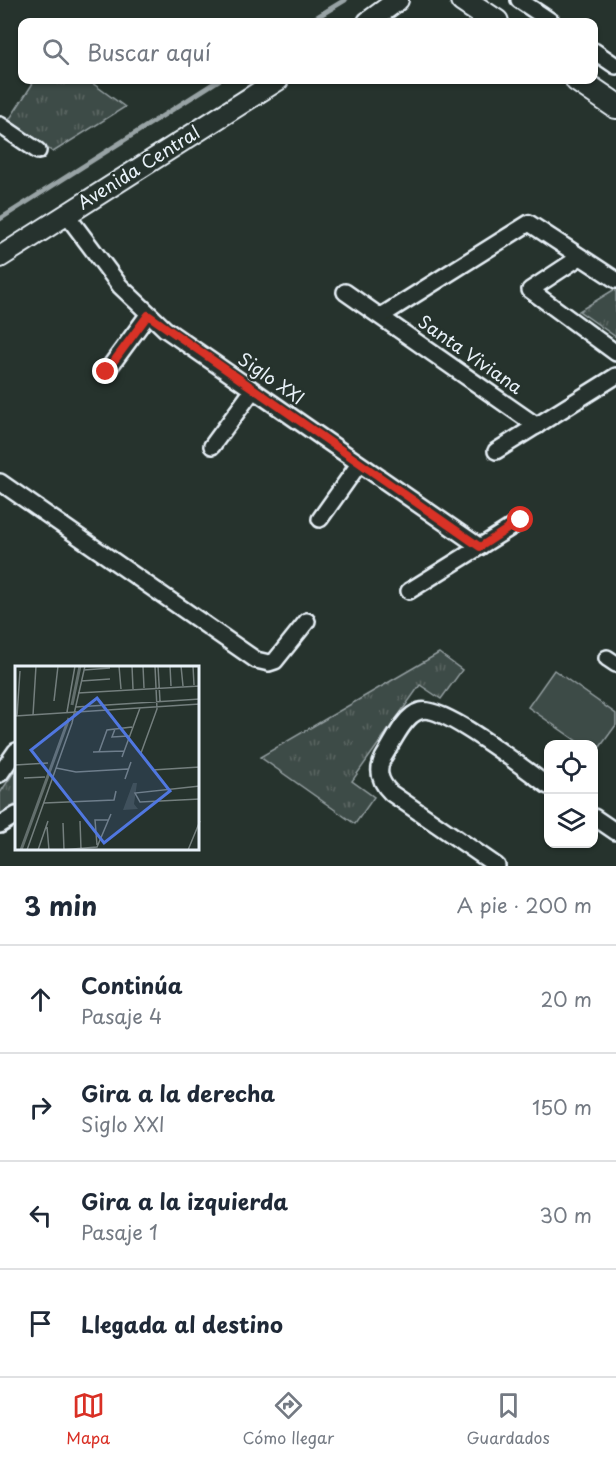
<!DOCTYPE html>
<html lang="es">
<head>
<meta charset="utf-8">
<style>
  body { margin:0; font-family:"Playpen Sans",sans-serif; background:#f6f6f7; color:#1f2937 }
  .controls { position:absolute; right:18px; bottom:18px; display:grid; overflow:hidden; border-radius:12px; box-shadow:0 2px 4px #0004 }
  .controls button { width:54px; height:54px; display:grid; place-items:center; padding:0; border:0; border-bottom:2px solid #e0e1e3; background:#fff; color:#1f2937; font:30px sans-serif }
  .stop { position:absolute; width:18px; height:18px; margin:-14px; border:4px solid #d93025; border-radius:50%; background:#fff }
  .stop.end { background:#d93025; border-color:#fff; box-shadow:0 2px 6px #0008 }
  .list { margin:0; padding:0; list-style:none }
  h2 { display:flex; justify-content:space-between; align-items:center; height:78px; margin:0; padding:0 24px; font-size:26px }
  h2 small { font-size:20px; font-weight:400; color:#747a83 }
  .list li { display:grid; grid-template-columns:39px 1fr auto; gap:18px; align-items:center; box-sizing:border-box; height:108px; padding:0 24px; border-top:2px solid #e0e1e3 }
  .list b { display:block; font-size:22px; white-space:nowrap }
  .list p { margin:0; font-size:20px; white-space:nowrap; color:#747a83 }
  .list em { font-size:20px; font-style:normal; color:#747a83 }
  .icon { flex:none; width:33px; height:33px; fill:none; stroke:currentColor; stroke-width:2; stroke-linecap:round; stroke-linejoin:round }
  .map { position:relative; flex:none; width:616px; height:866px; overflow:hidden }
  .search { position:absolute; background:#fff; box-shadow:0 2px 4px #0004; left:18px; right:18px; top:18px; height:66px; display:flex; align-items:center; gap:15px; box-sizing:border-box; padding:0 21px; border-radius:12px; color:#747a83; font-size:22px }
  .sheet { height:510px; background:#fff }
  nav { display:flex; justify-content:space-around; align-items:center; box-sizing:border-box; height:84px; border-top:2px solid #e0e1e3; background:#fff; font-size:16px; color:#747a83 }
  nav a { display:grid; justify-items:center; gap:3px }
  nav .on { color:#d93025 }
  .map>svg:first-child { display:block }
  .grass { fill:url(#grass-tufts); stroke:#939ea0; stroke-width:1.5 }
  .pitch { fill:#3e4b47; stroke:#939ea0; stroke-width:1.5 }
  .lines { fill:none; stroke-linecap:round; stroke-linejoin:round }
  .stream { stroke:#98a3a5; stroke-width:5 }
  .minor-casing { stroke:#e8f1f8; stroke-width:20 }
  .tertiary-casing { stroke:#e8f1f8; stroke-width:24 }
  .primary-casing { stroke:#e8f1f8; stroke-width:28 }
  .minor { stroke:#26332d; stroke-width:15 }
  .tertiary { stroke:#26332d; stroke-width:20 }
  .primary { stroke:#26332d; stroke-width:24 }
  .route { stroke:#d93025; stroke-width:8 }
  .labels { text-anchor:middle; stroke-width:5; stroke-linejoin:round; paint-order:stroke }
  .street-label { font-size:18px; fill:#e8f1f8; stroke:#26332d }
  .inset-river { fill:none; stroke:#636f6d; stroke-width:3 }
  .inset-road { fill:none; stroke:#747f7e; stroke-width:1.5 }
  .view { fill:#5077e0; fill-opacity:0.15; stroke:#5077e0; stroke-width:3 }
  .inset-edge { fill:none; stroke:#e8f1f8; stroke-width:3 }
</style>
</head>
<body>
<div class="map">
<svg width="616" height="866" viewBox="0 0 616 866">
  <defs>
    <pattern id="grass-tufts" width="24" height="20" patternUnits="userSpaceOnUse" patternTransform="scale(1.5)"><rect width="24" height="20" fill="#3e4b47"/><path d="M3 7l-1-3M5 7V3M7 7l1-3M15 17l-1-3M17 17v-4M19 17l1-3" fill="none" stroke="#5a6562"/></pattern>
  </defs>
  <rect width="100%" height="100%" fill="#26332d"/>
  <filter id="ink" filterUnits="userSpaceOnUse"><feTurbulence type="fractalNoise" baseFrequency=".0167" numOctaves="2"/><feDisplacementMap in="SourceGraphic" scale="12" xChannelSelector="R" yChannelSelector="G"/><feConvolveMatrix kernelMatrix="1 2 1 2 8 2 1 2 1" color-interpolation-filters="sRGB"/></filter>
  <g filter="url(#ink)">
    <!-- grass -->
    <g class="grass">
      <polygon points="35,80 88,80 125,107 53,152 9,120"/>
      <polygon points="615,289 616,290 616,337 579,311"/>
      <polygon points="439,653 462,670 441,699 420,685 352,781 374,797 355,824 260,757"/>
      <polygon points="16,769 16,804 0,815 0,793"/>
    </g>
    <!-- pitch -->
    <polygon class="pitch" points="554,670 616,714 616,725 595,754 594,744 581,744 528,707"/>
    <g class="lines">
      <!-- stream -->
      <g class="stream">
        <polyline points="309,22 345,0"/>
        <polyline points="0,219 219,80"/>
      </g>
      <!-- minor casing -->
      <g class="minor-casing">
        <g id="minor">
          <polyline points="519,0 552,22"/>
          <polyline points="594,51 616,66"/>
          <polyline points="0,125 38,151"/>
          <polyline points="66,214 120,286 165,329 480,547"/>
          <polyline points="580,257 530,290 616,353"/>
          <polyline points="345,292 537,426"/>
          <polyline points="381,316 529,223 616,280"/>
          <polyline points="106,372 148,315"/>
          <polyline points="212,446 253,390"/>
          <polyline points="496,451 616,376"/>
          <polyline points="0,482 256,660 269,663 275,661 307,621"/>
          <polyline points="320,519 359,464"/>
          <polyline points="409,591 521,521"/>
          <polyline points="607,658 616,664"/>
          <polyline points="0,774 16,751"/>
          <polyline points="594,817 616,832"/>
          <polyline points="0,825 16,815"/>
          <path d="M497,866L391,793C378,780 376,768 386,753C394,740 405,715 420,711C443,704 526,770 548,786"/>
        </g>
      </g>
      <!-- tertiary casing -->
      <g class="tertiary-casing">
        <g id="tertiary">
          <polyline points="368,22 398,0"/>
          <polyline points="0,257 278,80"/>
        </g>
      </g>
      <!-- primary casing -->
      <g class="primary-casing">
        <g id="primary">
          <polyline points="463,0 496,22"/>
          <polyline points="578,80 616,106"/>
        </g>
      </g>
      <!-- minor -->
      <use href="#minor" class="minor"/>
      <!-- tertiary -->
      <use href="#tertiary" class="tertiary"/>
      <!-- primary -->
      <use href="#primary" class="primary"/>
    </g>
  </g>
  <g class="lines" filter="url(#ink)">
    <!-- route -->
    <polyline class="route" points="106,372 148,315 480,547 521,520"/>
  </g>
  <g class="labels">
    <!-- street labels -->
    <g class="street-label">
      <text transform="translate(139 168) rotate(-32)" y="6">Avenida Central</text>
      <text transform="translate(470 355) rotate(35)" y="6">Santa Viviana</text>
      <text transform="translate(271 379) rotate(35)" y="6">Siglo XXI</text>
    </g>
  </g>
  <!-- overview -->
  <g transform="translate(15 666)">
    <rect width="184" height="184" fill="#26332d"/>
    <path d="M118,117H122L119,138L123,143L108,144Z" fill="#3e4b47"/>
    <path class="inset-river" d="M57,39L65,0M6,184L54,52"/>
    <path class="inset-road" d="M104,0L106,23M117,0L118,23M128,0L129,22M143,0L145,35M155,0L156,20M166,0L168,20M178,0L179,19M69,4L95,2M66,15L95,13M63,27L185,20M39,35L43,0M61,41L185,33M52,46L60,0M18,49L21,0M0,50L185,38M2,50L5,5M100,63L97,71L114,70M78,86L109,85M84,86L92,64L117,61M126,87L142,43L140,0M107,91L125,42M0,99L33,97M41,102L61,106L113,103M137,104L185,101M9,112L30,111M110,113L116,96M185,120L120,127L125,136L185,133M29,137L99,134L101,125M65,155L66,183M48,157L49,184M32,161L34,184M82,179L80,154H93M12,184L57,57L70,0M23,184L33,155M46,184L82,181L96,148M173,184L185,155"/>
    <path class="view" d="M82,32L155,125L89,177L16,84Z"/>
    <rect width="184" height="184" class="inset-edge"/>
  </g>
</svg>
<div class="controls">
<button><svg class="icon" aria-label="locate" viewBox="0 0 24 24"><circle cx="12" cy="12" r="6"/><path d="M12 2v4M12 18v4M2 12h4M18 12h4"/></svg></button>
<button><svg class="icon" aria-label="layers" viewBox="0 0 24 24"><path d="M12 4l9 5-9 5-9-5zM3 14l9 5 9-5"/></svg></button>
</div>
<div class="stop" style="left:521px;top:520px"></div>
<div class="stop end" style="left:106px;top:372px"></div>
<div class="search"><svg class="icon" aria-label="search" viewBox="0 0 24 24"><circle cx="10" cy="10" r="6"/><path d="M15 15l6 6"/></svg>Buscar aquí</div>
</div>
<section class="sheet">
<h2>3 min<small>A pie · 200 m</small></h2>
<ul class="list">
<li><svg class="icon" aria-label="ahead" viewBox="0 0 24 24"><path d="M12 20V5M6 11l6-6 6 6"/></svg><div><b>Continúa</b><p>Pasaje 4</p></div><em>20 m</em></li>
<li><svg class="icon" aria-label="right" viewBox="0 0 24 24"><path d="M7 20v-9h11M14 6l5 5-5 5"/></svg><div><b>Gira a la derecha</b><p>Siglo XXI</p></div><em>150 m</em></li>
<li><svg class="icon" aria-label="left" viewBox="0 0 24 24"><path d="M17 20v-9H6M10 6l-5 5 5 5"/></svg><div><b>Gira a la izquierda</b><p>Pasaje 1</p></div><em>30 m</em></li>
<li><svg class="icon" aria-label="arrive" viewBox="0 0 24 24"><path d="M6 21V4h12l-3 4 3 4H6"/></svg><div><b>Llegada al destino</b></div></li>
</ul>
</section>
<nav>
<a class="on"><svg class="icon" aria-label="map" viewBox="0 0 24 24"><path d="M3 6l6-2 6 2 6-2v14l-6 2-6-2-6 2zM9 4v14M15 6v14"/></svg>Mapa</a>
<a><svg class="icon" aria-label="directions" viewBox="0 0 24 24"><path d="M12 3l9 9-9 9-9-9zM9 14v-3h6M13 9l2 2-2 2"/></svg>Cómo llegar</a>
<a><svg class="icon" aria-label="saved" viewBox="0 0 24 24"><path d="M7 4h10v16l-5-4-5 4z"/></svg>Guardados</a>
</nav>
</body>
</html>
